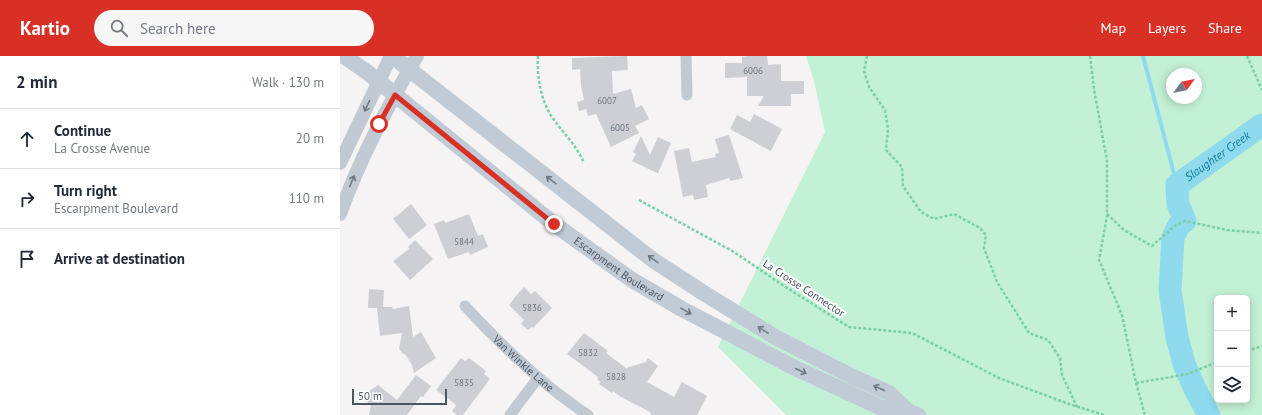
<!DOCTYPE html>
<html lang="en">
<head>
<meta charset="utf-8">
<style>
  body { margin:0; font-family:"PT Sans",sans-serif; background:#f6f6f7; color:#1f2937 }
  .controls { position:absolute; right:12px; bottom:12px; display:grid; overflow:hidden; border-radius:6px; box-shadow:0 2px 10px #0003 }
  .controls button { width:36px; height:36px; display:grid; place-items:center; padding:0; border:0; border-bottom:1px solid #e0e1e3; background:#fff; color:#1f2937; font:20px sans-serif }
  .compass { position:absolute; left:826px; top:12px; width:36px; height:36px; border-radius:50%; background:#fff; box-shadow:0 2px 10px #0003; rotate:57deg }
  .scale { position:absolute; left:12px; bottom:10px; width:95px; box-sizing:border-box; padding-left:4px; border:2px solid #4a5661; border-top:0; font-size:11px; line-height:14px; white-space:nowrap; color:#4a5661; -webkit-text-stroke:3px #fff; paint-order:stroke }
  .stop { position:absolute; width:12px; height:12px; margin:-9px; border:3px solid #d93025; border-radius:50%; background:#fff }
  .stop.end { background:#d93025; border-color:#fff; box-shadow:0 1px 4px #0008 }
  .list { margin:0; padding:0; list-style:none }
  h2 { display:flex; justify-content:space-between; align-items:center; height:52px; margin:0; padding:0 16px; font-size:17px }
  h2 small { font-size:13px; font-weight:400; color:#747a83 }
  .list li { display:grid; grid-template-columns:26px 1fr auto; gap:12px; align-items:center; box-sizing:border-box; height:60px; padding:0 16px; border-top:1px solid #e0e1e3 }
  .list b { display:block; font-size:15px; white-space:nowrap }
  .list p { margin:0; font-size:13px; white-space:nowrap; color:#747a83 }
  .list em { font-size:13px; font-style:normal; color:#747a83 }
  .icon { flex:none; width:22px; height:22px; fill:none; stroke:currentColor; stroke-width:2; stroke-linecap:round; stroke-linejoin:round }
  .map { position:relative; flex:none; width:922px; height:359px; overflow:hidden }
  header { display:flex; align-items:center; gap:24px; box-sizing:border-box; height:56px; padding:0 20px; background:#d93025; color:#fff }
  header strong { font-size:19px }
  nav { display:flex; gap:22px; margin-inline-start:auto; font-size:14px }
  .search { width:280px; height:36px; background:#f6f6f7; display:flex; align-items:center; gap:10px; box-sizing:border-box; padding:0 14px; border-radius:22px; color:#747a83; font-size:15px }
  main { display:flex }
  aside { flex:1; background:#fff }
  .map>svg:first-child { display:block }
  .green { fill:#c3f1d5; fill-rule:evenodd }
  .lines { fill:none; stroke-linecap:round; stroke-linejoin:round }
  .stream { stroke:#90daee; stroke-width:4 }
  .river { stroke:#90daee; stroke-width:23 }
  .building { fill:#cdcfd5 }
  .path { stroke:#7ad0a6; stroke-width:2.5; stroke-dasharray:3 2; stroke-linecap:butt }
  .minor { stroke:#c1cad2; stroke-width:11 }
  .tertiary { stroke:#c1cad2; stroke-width:14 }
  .secondary { stroke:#c1cbd6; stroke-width:16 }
  .oneway { stroke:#6e7983 }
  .oneway2 { stroke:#6e7984 }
  .route { stroke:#d93025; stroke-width:5 }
  .labels { text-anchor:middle; stroke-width:4; stroke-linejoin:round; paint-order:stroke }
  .number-label { font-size:9px; fill:#6b747e }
  .street-label { font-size:11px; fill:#4a5661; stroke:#fff }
  .water-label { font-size:12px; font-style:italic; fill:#0c7c9b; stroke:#fff }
</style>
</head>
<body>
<header>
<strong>Kartio</strong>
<div class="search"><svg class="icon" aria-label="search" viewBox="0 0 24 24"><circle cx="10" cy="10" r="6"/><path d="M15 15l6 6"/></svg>Search here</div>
<nav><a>Map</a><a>Layers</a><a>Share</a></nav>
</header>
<main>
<aside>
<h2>2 min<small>Walk · 130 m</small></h2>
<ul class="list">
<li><svg class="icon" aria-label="ahead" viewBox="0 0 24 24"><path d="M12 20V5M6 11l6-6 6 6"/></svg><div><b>Continue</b><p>La Crosse Avenue</p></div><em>20 m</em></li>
<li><svg class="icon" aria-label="right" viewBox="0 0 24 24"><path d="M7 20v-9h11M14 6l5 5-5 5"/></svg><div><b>Turn right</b><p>Escarpment Boulevard</p></div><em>110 m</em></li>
<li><svg class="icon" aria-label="arrive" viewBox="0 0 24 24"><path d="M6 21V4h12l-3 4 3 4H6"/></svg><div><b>Arrive at destination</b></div></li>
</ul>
</aside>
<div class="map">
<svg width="922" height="359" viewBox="0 0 922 359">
  <rect width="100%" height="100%" fill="#f5f3f3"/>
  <!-- green -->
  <path class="green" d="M466,0H922V359H446L378,291L485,76L474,25ZM832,18H856V42H832ZM877,242H907V344H877Z"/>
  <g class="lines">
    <!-- stream -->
    <polyline class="stream" points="803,0 837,129"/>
    <!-- river -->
    <path class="river" id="s1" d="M869,359L856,335L844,308L837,281L830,234L833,181L839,169L845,165L838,148L837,129L922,69"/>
  </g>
  <!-- building -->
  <g class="building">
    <polygon points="287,0 288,14 272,15 273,38 291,33 296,52 302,49 309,63 295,70 299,77 271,91 256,58 248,60 246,53 239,55 237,46 244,44 241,30 240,13 232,14 232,2"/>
    <polygon points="408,0 427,0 428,9 441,8 441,25 464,25 464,38 451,38 451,50 418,50 424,40 407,40 407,21 385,22 385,7 402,7 402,1"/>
    <polygon points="414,58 442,73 431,95 390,73 397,59 410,66"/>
    <polygon points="389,79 403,122 391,125 389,122 366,129 368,141 354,144 353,139 343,141 334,95 349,92 352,106 376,101 375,98 379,97 375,83"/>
    <polygon points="301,80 310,99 318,81 331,87 318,117 319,118 292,105 296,98 293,96"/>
    <polygon points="71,148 87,169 69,183 53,163"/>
    <polygon points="129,158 138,180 143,178 148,191 130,199 129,196 108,203 94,168 104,164 105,167"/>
    <polygon points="75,184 93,203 70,224 53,205 69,193 68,191"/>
    <polygon points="184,231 191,238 195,235 212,252 193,272 192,271 188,274 181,268 184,264 169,249 174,243 174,242"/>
    <polygon points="29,233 44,234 43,251 52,251 53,253 69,250 73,281 81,276 96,302 74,317 72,309 65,298 63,298 59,293 62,277 40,280 37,252 28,252"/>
    <polygon points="244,277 268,295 266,297 286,312 306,306 308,302 318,310 307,326 334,341 342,326 367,340 357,359 311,359 310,356 281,341 273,335 272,337 259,328 261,326 257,323 258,321 227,298"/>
    <polygon points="121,302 125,305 129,302 146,315 144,318 150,323 123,359 117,359 112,355 116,350 115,348 96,334"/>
    <polygon points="76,319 91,330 83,341 81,340 67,359 29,359 31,349 21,341 38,329 57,344"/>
  </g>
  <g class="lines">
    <!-- path -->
    <g class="path">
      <path d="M198,0C197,19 200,41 210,58C221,75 236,88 244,107"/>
      <polyline points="527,0 524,15 529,31 545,54 548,73 546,94 562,111 563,130 581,156 594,163 614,158 640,172 646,179 644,192 657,226 689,277 708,284 720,302 722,319 737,351"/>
      <polyline points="750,0 754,33 767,105 767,160 759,204 782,259 796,327 805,359"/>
      <polyline points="907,0 922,34"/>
      <polyline points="299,144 394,196 447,232 509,271 572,277 659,322 729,348 764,359"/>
      <polyline points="767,158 784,174 812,190 836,169 845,165 887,174 922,177"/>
      <polyline points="907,295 922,290"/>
      <polyline points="796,327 848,318 877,306"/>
    </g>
    <!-- minor -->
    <g class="minor">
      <polyline points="346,0 347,39"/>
      <path id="s2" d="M125,250C162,290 202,329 248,359"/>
      <polyline points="170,359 198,322"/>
    </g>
    <!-- tertiary -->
    <g class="tertiary">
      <polyline points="0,107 51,0"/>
      <path d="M0,158C20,102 47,52 77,0"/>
    </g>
    <!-- secondary -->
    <g class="secondary">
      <path id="s3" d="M4,0L27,16L214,168L292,224L342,253L455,312L542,352L569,356L578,359"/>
      <polyline points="52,0 313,204 362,236 435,281 513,321 549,337 569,356"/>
    </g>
  </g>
  <!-- one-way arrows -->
  <defs><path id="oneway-shaft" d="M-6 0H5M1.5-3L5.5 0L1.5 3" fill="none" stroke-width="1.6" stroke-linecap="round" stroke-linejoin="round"/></defs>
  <g class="oneway">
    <use href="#oneway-shaft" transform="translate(27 50) rotate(115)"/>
    <use href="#oneway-shaft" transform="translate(12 125) rotate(-68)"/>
  </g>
  <g class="oneway2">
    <use href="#oneway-shaft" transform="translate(211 124) rotate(-142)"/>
    <use href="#oneway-shaft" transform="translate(313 203) rotate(-144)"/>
    <use href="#oneway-shaft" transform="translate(346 255) rotate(29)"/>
    <use href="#oneway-shaft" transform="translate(423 274) rotate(-148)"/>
    <use href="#oneway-shaft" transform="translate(461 315) rotate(25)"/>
    <use href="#oneway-shaft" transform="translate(539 332) rotate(-156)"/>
  </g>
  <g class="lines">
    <!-- route -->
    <polyline class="route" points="39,68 55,39 214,168"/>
  </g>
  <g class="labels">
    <!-- number labels -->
    <g class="number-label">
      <text x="413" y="18">6006</text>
      <text x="267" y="48">6007</text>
      <text x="280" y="75">6005</text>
      <text x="124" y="189">5844</text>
      <text x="192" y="255">5836</text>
      <text x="248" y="300">5832</text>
      <text x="276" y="324">5828</text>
      <text x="124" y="330">5835</text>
    </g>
    <!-- street labels -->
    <g class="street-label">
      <text dy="4" stroke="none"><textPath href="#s3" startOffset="348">Escarpment Boulevard</textPath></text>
      <text transform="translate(464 232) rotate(33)" y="4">La Crosse Connector</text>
      <text dy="4" stroke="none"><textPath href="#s2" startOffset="82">Van Winkle Lane</textPath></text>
    </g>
    <!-- water labels -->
    <g class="water-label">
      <text dy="4" stroke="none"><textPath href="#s1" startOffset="293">Slaughter Creek</textPath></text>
    </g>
  </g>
</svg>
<div class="controls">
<button>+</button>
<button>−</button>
<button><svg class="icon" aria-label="layers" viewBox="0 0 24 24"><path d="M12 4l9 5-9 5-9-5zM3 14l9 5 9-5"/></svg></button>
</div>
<svg class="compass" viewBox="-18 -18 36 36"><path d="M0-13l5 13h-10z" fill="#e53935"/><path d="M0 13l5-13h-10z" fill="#747a83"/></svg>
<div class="scale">50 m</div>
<div class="stop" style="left:39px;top:68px"></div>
<div class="stop end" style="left:214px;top:168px"></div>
</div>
</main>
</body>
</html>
